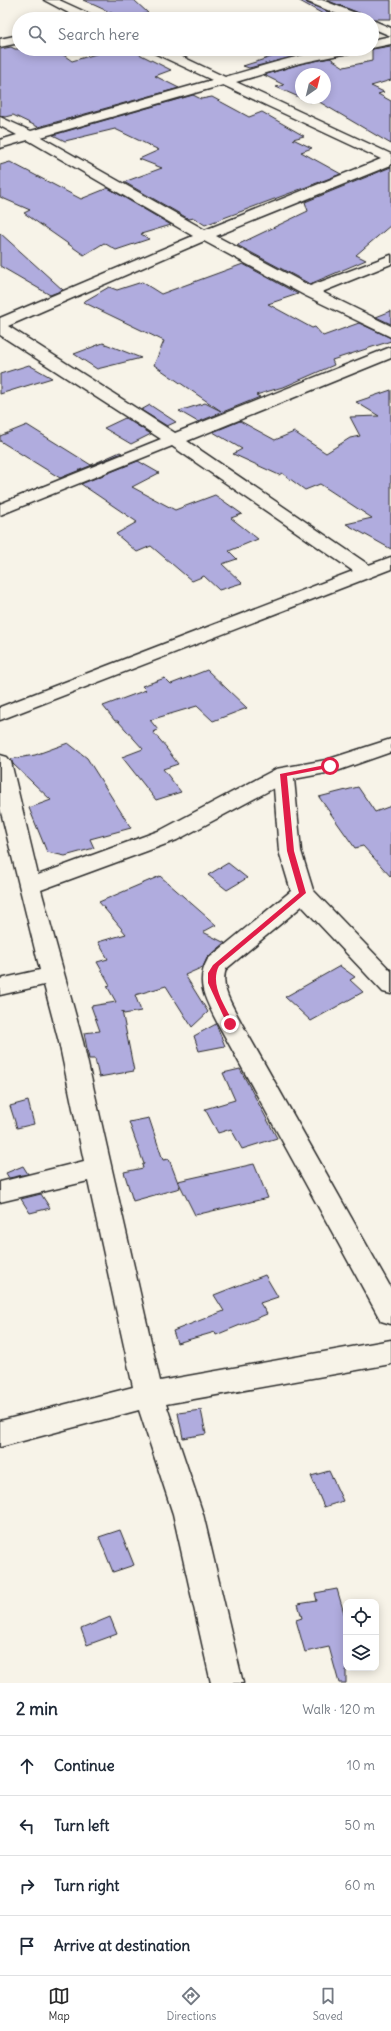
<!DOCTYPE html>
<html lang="en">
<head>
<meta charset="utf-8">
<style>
  body { margin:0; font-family:Delius,sans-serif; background:#f2f2f3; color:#1f2937 }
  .controls { position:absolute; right:12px; bottom:12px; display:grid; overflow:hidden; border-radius:8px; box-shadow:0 2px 10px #0003 }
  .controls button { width:36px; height:36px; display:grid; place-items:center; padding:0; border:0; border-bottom:1px solid #e0e1e3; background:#fff; color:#1f2937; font:20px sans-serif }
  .compass { position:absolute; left:295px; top:68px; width:36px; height:36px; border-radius:50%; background:#fff; box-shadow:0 2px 10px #0003; rotate:35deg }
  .stop { position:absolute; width:12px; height:12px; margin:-9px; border:3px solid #e11d48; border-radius:50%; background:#fff }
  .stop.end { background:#e11d48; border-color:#fff; box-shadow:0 1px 4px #0008 }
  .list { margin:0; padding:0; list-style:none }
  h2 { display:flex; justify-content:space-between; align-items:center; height:52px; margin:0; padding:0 16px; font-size:17px }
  h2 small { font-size:13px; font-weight:400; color:#747a83 }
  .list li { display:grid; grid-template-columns:26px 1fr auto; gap:12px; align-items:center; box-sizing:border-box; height:60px; padding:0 16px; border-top:1px solid #e0e1e3 }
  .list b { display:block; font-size:15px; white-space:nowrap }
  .list em { font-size:13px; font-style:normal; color:#747a83 }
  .icon { flex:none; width:22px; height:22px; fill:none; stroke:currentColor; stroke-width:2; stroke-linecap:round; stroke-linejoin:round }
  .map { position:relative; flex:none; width:391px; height:1683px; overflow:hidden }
  .search { position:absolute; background:#fff; box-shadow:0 2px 10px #0003; left:12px; right:12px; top:12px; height:44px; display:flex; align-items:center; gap:10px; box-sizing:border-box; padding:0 14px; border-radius:22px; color:#747a83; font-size:15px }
  .sheet { height:292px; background:#fff }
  nav { display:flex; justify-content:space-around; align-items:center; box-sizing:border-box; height:56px; border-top:1px solid #e0e1e3; background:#fff; font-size:11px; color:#747a83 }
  nav a { display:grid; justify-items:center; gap:2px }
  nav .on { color:#2b2b2b }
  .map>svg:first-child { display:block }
  .building { fill:#b0acde; stroke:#2b2b2b; fill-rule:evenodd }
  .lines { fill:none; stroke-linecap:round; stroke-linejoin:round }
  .minor-casing { stroke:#2b2b2b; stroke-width:3 }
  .minor { fill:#f7f3e8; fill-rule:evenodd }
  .route { fill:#e11d48 }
</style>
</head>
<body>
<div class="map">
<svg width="391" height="1683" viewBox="0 0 391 1683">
  <rect width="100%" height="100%" fill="#f7f3e8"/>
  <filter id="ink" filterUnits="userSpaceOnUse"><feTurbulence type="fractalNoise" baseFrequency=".025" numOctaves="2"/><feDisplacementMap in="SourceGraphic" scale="8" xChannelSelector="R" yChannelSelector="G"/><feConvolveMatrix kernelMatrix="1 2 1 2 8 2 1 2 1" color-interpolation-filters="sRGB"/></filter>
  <g filter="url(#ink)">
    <!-- building -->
    <g class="building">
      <polygon points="83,0 134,0 148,13 125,19"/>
      <polygon points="298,0 304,0 307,3 345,19 332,19"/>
      <polygon points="326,0 391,0 391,19 366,19 364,15"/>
      <path d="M391,46V80L371,86L384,92L378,94L391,101V144L316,100L310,102L276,87L284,85L264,75L300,64L330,58L344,67L372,61V49ZM301,74H325V98H301Z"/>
      <polygon points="11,47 15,49 55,49 72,61 113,49 129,49 171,70 155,76 179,88 38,127 13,115 5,117 0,116 0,49"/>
      <polygon points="316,50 318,51 249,68 243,66 287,52 294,56"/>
      <polygon points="193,95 201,99 212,97 249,117 262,112 304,136 293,139 312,148 301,152 341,174 205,225 194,218 189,219 124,182 162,168 139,159 159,150 115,129 65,141 53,135"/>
      <polygon points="10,162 81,199 108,188 171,225 141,234 149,239 116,250 104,243 84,255 24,213 30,210 0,197 0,165"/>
      <polygon points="391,167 391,225 356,255 366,260 310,284 237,245 308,211 305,202"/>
      <polygon points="0,233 63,290 50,295 0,266"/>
      <polygon points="243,264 298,294 268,304 312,328 315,327 323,336 359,323 391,338 391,341 332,360 334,365 286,386 256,395 260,397 198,422 179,411 205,403 221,411 154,365 164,341 83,302 109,287 117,290 142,282 161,294"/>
      <polygon points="391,311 391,324 376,317"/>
      <polygon points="103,343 141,358 97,369 74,354"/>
      <polygon points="29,365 52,378 0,394 0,374"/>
      <polygon points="391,390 391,549 346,524 372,518 320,484 305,490 282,473 279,475 233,454 242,449 213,432 240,421 275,440 294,432 326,453 350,438 360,436 350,417 379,416 356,402"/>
      <polygon points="150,405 156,409 176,422 167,426 141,410"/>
      <polygon points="125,418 151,434 131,444 104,428"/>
      <polygon points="27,425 91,465 120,452 122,453 60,478 0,441 0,436"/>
      <polygon points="138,461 159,473 132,487 175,510 215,495 242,514 231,518 258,539 229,551 237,559 222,564 242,583 219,590 204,576 192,581 151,546 137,552 116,534 137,522 81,484"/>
      <polygon points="207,670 247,708 213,721 197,706 150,720 158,730 153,732 167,748 166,748 178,764 163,769 181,792 156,800 122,757 143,749 118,721 115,721 103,706 146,690 142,686 165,678 171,684"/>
      <polygon points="68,743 87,758 131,828 90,839 94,848 65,856 47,852 29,808 51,800 13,764 11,759 35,755"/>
      <polygon points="358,787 375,812 391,806 391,877 363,846 355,848 319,797"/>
      <polygon points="228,863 247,878 227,890 208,875"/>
      <polygon points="160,876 216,925 203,932 225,943 207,958 203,967 185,975 208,1012 192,1027 166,986 135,995 141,1011 124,1014 122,1011 134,1071 99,1077 95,1059 89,1059 84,1033 100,1031 91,1006 116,1002 107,986 110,985 97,962 108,959 98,942 126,934 99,902"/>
      <polygon points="340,966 355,977 350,980 363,992 311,1021 285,997"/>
      <polygon points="216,1024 225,1046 199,1051 194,1036"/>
      <polygon points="240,1069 277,1138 242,1149 231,1129 218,1133 205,1109 235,1100 223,1073"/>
      <polygon points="28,1101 34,1124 17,1128 10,1106"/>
      <polygon points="149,1118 163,1160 169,1159 180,1188 133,1201 124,1172 143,1168 142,1165 144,1164 129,1122"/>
      <polygon points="254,1164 268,1198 195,1215 178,1181"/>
      <polygon points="23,1166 28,1174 9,1178 6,1173"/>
      <polygon points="41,1194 50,1208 30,1213 21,1199"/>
      <polygon points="265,1275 278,1297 260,1303 267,1314 216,1335 215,1332 177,1343 173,1331 224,1311 214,1295"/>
      <polygon points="201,1410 206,1434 183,1438 178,1413"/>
      <polygon points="329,1471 343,1501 324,1507 311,1476"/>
      <polygon points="120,1530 134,1565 113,1572 99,1537"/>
      <polygon points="337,1589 346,1620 346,1683 339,1683 329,1647 305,1652 296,1620 302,1618 298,1604 317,1601 315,1593"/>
      <polygon points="110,1617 117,1634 87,1645 81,1629"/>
    </g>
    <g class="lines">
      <!-- minor casing -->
      <g class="minor-casing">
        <g id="minor">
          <polygon points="44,0 59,0 94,16 96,19 80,19"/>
          <polygon points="306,0 322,0 363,16 365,19 349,19 308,2"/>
          <polygon points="372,20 391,28 391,36 372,28"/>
          <polygon points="19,35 19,43 0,47 0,39"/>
          <polygon points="391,36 391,44 372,48 372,40"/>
          <path d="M150,49H166L225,77C268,65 311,49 355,49L353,52L300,63L236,82L391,154V165L216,236L310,286L391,255V264L322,292L391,326V337L304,295L204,241L8,326L175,433L391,347V358L187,441L369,565L391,557V569L0,720V707L353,571L172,446L0,515V504L161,439L0,335V318L193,236L28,140L0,148V140L17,135L0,126V117L31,131L212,80L152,52ZM223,85L381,159L205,230L41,137Z"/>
          <path d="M391,739V752L337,771L294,779L301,851L313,890L391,971V994L383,992L302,906L226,969C219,988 234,1008 242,1024L391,1288V1324L381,1321L218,1024C207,1002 194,983 208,959L291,891L279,851L274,788L177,840L41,890L83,1042L160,1381L391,1340V1364L166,1404L203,1514L243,1683H211L173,1514L139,1410L0,1447V1421L133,1387L88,1181L0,1202V1182L84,1161L59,1042L44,985L0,995V979L40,970L0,808V755L7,757L11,762L38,875L161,830L276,769L326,760Z"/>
        </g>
      </g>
      <!-- minor -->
      <use href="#minor" class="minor"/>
    </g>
  </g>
  <!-- route -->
  <path class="route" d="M330,764L333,766V767L287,776L294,851L306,893L219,966C209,985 226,1007 234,1024L233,1026H228L208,983V973L213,965L299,893L287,851L280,774Z"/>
</svg>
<div class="controls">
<button><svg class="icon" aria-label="locate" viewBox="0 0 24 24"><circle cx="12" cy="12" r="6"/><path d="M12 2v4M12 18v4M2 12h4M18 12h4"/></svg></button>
<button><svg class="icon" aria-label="layers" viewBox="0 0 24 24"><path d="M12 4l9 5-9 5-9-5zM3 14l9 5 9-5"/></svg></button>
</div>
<svg class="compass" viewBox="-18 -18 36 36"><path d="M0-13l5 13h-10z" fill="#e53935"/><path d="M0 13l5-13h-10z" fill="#747a83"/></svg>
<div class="stop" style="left:330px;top:766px"></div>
<div class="stop end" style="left:230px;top:1024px"></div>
<div class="search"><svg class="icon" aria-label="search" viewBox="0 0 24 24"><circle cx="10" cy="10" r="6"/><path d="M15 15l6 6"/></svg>Search here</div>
</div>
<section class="sheet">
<h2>2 min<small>Walk · 120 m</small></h2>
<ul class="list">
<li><svg class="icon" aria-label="ahead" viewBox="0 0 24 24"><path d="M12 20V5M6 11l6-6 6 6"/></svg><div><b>Continue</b></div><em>10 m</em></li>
<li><svg class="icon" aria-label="left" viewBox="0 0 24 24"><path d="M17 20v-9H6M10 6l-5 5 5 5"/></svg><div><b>Turn left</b></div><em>50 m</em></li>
<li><svg class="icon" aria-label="right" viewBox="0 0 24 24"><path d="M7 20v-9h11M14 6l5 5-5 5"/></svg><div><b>Turn right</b></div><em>60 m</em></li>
<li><svg class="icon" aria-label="arrive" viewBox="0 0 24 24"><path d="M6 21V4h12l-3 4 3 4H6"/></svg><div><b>Arrive at destination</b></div></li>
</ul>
</section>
<nav>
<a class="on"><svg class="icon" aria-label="map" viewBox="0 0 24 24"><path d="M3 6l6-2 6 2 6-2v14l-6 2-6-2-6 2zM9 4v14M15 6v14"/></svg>Map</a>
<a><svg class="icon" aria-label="directions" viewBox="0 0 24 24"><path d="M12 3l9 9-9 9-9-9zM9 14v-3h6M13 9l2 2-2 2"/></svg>Directions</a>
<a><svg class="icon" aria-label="saved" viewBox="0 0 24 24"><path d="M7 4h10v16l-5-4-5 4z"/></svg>Saved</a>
</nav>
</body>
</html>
